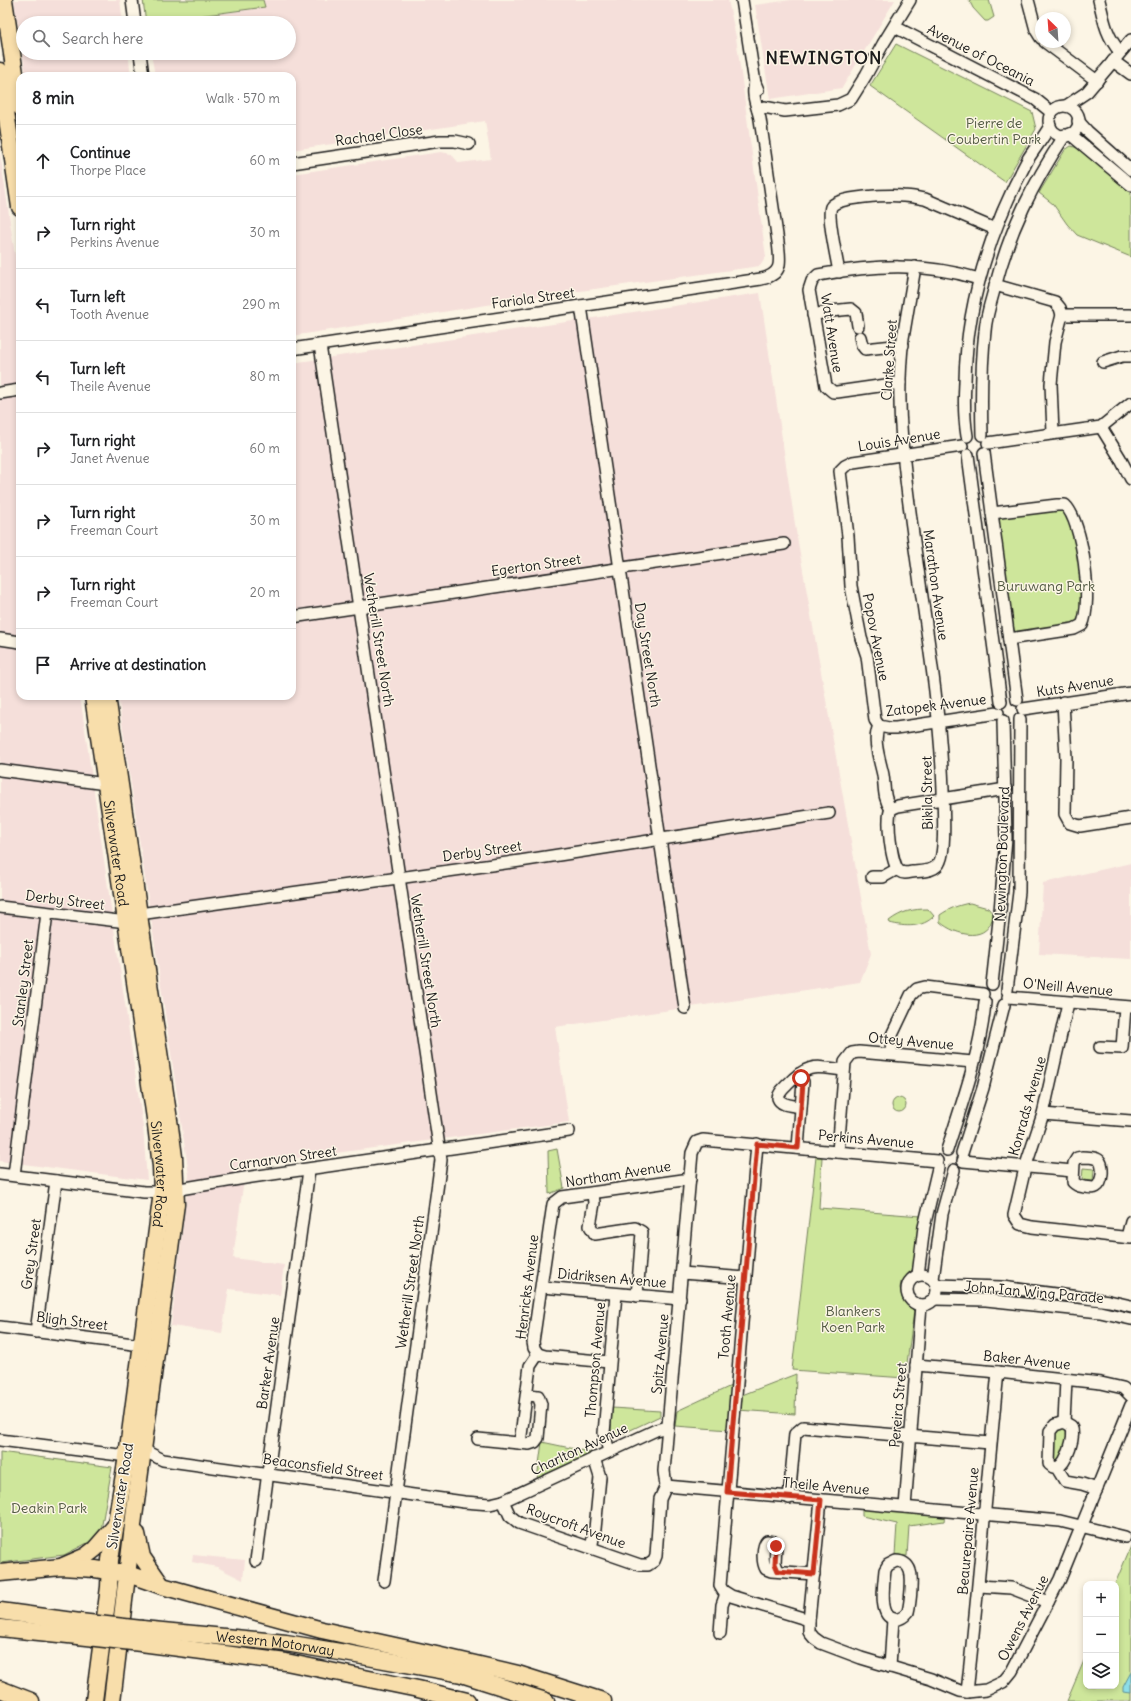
<!DOCTYPE html>
<html lang="en">
<head>
<meta charset="utf-8">
<style>
  body { margin:0; font-family:Delius,sans-serif; background:#f2f2f2; color:#202124 }
  .controls { position:absolute; right:12px; bottom:12px; display:grid; overflow:hidden; border-radius:8px; box-shadow:0 2px 6px #0003 }
  .controls button { width:36px; height:36px; display:grid; place-items:center; padding:0; border:0; border-bottom:1px solid #e0e0e0; background:#fff; color:#202124; font:20px sans-serif }
  .compass { position:absolute; left:1035px; top:12px; width:36px; height:36px; border-radius:50%; background:#fff; box-shadow:0 2px 6px #0003; rotate:335deg }
  .stop { position:absolute; width:12px; height:12px; margin:-9px; border:3px solid #c8321e; border-radius:50%; background:#fff }
  .stop.end { background:#c8321e; border-color:#fff; box-shadow:0 1px 4px #0008 }
  .list { margin:0; padding:0; list-style:none }
  h2 { display:flex; justify-content:space-between; align-items:center; height:52px; margin:0; padding:0 16px; font-size:17px }
  h2 small { font-size:13px; font-weight:400; color:#757577 }
  .list li { display:grid; grid-template-columns:26px 1fr auto; gap:12px; align-items:center; box-sizing:border-box; height:72px; padding:0 16px; border-top:1px solid #e0e0e0 }
  .list b { display:block; font-size:15px; white-space:nowrap }
  .list p { margin:0; font-size:13px; white-space:nowrap; color:#757577 }
  .list em { font-size:13px; font-style:normal; color:#757577 }
  .icon { flex:none; width:22px; height:22px; fill:none; stroke:currentColor; stroke-width:2; stroke-linecap:round; stroke-linejoin:round }
  .map { position:relative; flex:none; width:1131px; height:1701px; overflow:hidden }
  .search { position:absolute; background:#fff; box-shadow:0 2px 6px #0003; left:16px; top:16px; width:280px; height:44px; display:flex; align-items:center; gap:10px; box-sizing:border-box; padding:0 14px; border-radius:22px; color:#757577; font-size:15px }
  .panel { position:absolute; background:#fff; box-shadow:0 2px 6px #0003; left:16px; top:72px; width:280px; height:628px; border-radius:12px }
  .map>svg:first-child { display:block }
  .built { fill:#f5dfda }
  .green { fill:#cee69b; stroke:#75815c }
  .water { fill:#8ddee8; stroke:#609096 }
  .lines { fill:none; stroke-linecap:round; stroke-linejoin:round }
  .minor-casing { stroke:#1c1c1c; stroke-width:14 }
  .highway-casing { stroke:#1c1c1c; stroke-width:19 }
  .minor { stroke:#fcf5e5; stroke-width:11 }
  .highway { stroke:#f8deab; stroke-width:16 }
  .highway-bridge-casing { stroke:#1c1c1c; stroke-width:19; stroke-linecap:butt }
  .highway-bridge { stroke:#f8deab; stroke-width:16 }
  .route { stroke:#c8321e; stroke-width:5 }
  .labels { text-anchor:middle; stroke-width:3; stroke-linejoin:round; paint-order:stroke }
  .street-label { font-size:14px; fill:#1c1c1c; stroke:#fcf5e5 }
  .park-label { font-size:14px; fill:#515942; stroke:#fcf5e5 }
  .district-label { font-size:18px; font-weight:bold; letter-spacing:1px; fill:#1c1c1c; stroke:#fcf5e5 }
</style>
</head>
<body>
<div class="map">
<svg width="1131" height="1701" viewBox="0 0 1131 1701">
  <rect width="100%" height="100%" fill="#fcf5e5"/>
  <filter id="ink" filterUnits="userSpaceOnUse"><feTurbulence type="fractalNoise" baseFrequency=".025" numOctaves="2"/><feDisplacementMap in="SourceGraphic" scale="8" xChannelSelector="R" yChannelSelector="G"/><feConvolveMatrix kernelMatrix="1 2 1 2 8 2 1 2 1" color-interpolation-filters="sRGB"/></filter>
  <g filter="url(#ink)">
    <!-- built -->
    <g class="built">
      <polygon points="14,0 120,0 123,23 23,23 23,53 128,53 131,76 26,76"/>
      <polygon points="263,0 728,0 736,37 766,257 760,266 544,296 292,336 292,174 441,152 451,154 459,163 491,159 485,121 292,150 292,76 155,76 151,53 289,53 289,23 155,23 264,7"/>
      <polygon points="791,0 895,0 842,88 770,99 755,5"/>
      <polygon points="0,154 20,289 20,696 80,696 143,1127 147,1180 0,1161"/>
      <polygon points="760,293 796,531 871,954 860,982 555,1027 569,1122 246,1165 233,1258 284,1265 280,1295 229,1289 222,1333 171,1326 189,1175 118,696 292,696 292,363"/>
      <polygon points="1131,863 1131,959 1039,954 1043,883"/>
      <polygon points="193,1555 245,1560 243,1580 217,1567 192,1562"/>
    </g>
    <!-- green -->
    <g class="green">
      <polygon points="143,0 263,0 265,7 146,23"/>
      <polygon points="969,0 989,0 994,17 988,21 985,21 973,8"/>
      <polygon points="896,44 1032,112 1036,129 1005,182 870,86"/>
      <path d="M1071,146C1086,149 1119,178 1131,189V257L1077,235L1067,224L1053,204L1039,193L1065,150Z"/>
      <polygon points="1063,508 1073,529 1084,582 1078,625 1019,635 1014,630 997,523 1001,517"/>
      <path d="M970,903L988,908L993,914C990,944 956,936 940,922V915C950,908 959,905 970,903Z"/>
      <path d="M928,909L934,916C923,928 904,927 890,923L889,921C902,911 913,909 928,909Z"/>
      <circle cx="899" cy="1105" r="7"/>
      <polygon points="557,1149 564,1188 549,1194 548,1151"/>
      <polygon points="816,1157 822,1157 819,1208 921,1216 916,1242 913,1269 901,1282 900,1288 903,1300 914,1311 905,1378 792,1370"/>
      <polygon points="1083,1168 1094,1169 1093,1181 1082,1180"/>
      <polygon points="796,1374 795,1414 737,1410 737,1397"/>
      <polygon points="733,1385 730,1430 675,1426 677,1411"/>
      <polygon points="612,1408 660,1411 660,1416 618,1436 613,1435 611,1429"/>
      <polygon points="1056,1427 1071,1429 1060,1463 1054,1464 1054,1430"/>
      <polygon points="542,1442 594,1453 537,1479"/>
      <polygon points="0,1452 112,1467 101,1530 93,1540 64,1555 0,1563"/>
      <polygon points="862,1507 945,1514 944,1521 909,1526 907,1556 895,1555 897,1524 862,1516"/>
      <polygon points="1131,1546 1131,1701 1067,1701 1086,1656 1086,1686 1116,1686 1115,1584"/>
    </g>
    <!-- water -->
    <polygon class="water" points="1131,1672 1131,1693 1123,1692 1123,1687"/>
    <g class="lines">
      <!-- minor casing -->
      <g class="minor-casing">
        <g id="minor">
          <polyline points="132,0 135,23"/>
          <polyline points="742,0 755,83 758,90"/>
          <polyline points="1028,0 1036,30 1041,38"/>
          <path d="M1099,0C1104,21 1106,35 1120,52"/>
          <polyline points="895,27 1035,99 1051,112"/>
          <polyline points="1045,42 1097,81"/>
          <polyline points="140,53 143,76"/>
          <polyline points="1113,61 1131,74"/>
          <polyline points="1066,106 1087,92 1131,40"/>
          <circle cx="1064" cy="121" r="15"/>
          <polyline points="758,110 764,107 785,111 838,105 851,99 866,75 883,44 910,0"/>
          <polyline points="1078,121 1087,131 1131,170"/>
          <polyline points="1070,134 1131,185"/>
          <polyline points="292,163 440,141 455,141 469,144"/>
          <path d="M915,267C911,291 907,314 903,338C899,371 899,407 902,441C912,558 939,673 943,790C943,806 946,848 940,861C936,872 921,871 912,872C907,873 903,874 899,871C891,863 886,818 891,809L898,806L1006,789"/>
          <path d="M839,272C837,260 827,216 831,207C837,196 891,195 903,196C911,196 918,198 925,199L995,229"/>
          <polyline points="995,285 1055,302 1060,308 1062,315 1131,315"/>
          <polyline points="581,306 685,1008"/>
          <polyline points="813,315 831,311 851,309 856,313 858,326"/>
          <polyline points="860,337 862,345 865,349 903,345"/>
          <polyline points="320,345 441,1160 384,1581"/>
          <path d="M292,349L761,279C784,274 780,261 778,242L760,119C758,108 751,96 755,83"/>
          <polyline points="1103,362 1122,356 1131,356"/>
          <path d="M900,383L837,392H833L826,386L809,290L812,281L818,275C874,265 924,262 979,279"/>
          <polyline points="0,393 20,390"/>
          <polyline points="1101,427 1120,458 1131,479"/>
          <polyline points="1053,433 1051,384 1055,342 1062,315"/>
          <path d="M982,435C981,400 981,366 985,331C986,316 991,301 995,287C1010,229 1032,185 1065,135"/>
          <path d="M967,436C964,418 964,400 965,382C966,303 991,228 1028,159C1035,148 1043,138 1050,126"/>
          <polyline points="988,443 1101,427 1131,403"/>
          <polyline points="984,453 1017,700"/>
          <polyline points="968,455 1001,702"/>
          <path d="M992,513L1057,505H1065C1083,522 1093,603 1082,625L1074,629L1009,639"/>
          <polyline points="292,617 784,544"/>
          <polyline points="0,639 20,642"/>
          <polyline points="1063,702 1066,758 1065,814 1070,823 1080,826 1131,818"/>
          <polyline points="1023,709 1131,693"/>
          <polyline points="879,726 875,720 867,656 861,638 851,586 848,536 840,471 845,466 853,462 962,446"/>
          <polyline points="879,726 889,728 896,728 998,713"/>
          <path d="M879,726C872,740 880,760 883,775C885,788 883,798 891,809"/>
          <polyline points="0,770 106,784"/>
          <polyline points="872,877 883,877 897,869"/>
          <polyline points="0,907 127,922"/>
          <polyline points="139,914 520,861 829,813"/>
          <polyline points="992,984 1000,911 1006,838 1003,721"/>
          <polyline points="1007,990 1019,892 1020,719"/>
          <polyline points="1008,997 1131,1007"/>
          <polyline points="1068,1003 1043,1114 1025,1168 1014,1215 1020,1224 1032,1227 1131,1238"/>
          <polyline points="1100,1047 1122,1048 1125,1007"/>
          <polyline points="891,1054 892,1035 911,995 917,989 925,987 983,994"/>
          <path d="M800,1107C792,1105 781,1106 778,1098C779,1092 783,1089 787,1085C809,1062 816,1067 844,1070"/>
          <polyline points="1043,1114 1131,1121"/>
          <polyline points="757,1144 720,1586 723,1591 731,1596 809,1620"/>
          <polyline points="798,1148 803,1082 799,1074"/>
          <path d="M947,1150C962,1103 981,1051 985,1002"/>
          <polyline points="838,1152 845,1062 852,1053 859,1052 973,1062"/>
          <polyline points="962,1153 983,1088 1004,1005"/>
          <path d="M1082,1157C1086,1157 1093,1157 1097,1159C1105,1162 1103,1183 1096,1187C1093,1189 1088,1187 1084,1187C1079,1186 1077,1186 1073,1182L1074,1163L1077,1158Z"/>
          <polyline points="963,1161 1073,1171"/>
          <polyline points="0,1174 144,1192 162,1192 245,1178 569,1131"/>
          <polyline points="14,1175 47,913"/>
          <polyline points="593,1193 594,1203 590,1226 595,1234 635,1228 642,1232 637,1296"/>
          <polyline points="1127,1237 1131,1221"/>
          <polyline points="682,1273 746,1278"/>
          <circle cx="922" cy="1290" r="15"/>
          <polyline points="918,1275 924,1227 938,1168"/>
          <polyline points="933,1279 942,1214 954,1170"/>
          <polyline points="937,1285 1002,1287 1109,1301 1131,1306"/>
          <polyline points="542,1287 680,1299"/>
          <polyline points="934,1299 986,1300 1100,1312 1131,1319"/>
          <polyline points="0,1327 141,1345"/>
          <polyline points="36,1332 56,1181"/>
          <polyline points="538,1354 545,1356 609,1362"/>
          <polyline points="916,1365 998,1372 1101,1383 1123,1388 1131,1396"/>
          <polyline points="1064,1422 1066,1380"/>
          <polyline points="478,1439 529,1444 535,1442 538,1438 541,1404 538,1396 527,1395"/>
          <polyline points="0,1440 127,1456"/>
          <polyline points="520,1443 530,1366 538,1354 534,1348 533,1342 553,1204 562,1197 690,1179"/>
          <polyline points="143,1447 149,1453 163,1460 464,1502 490,1504 503,1501 656,1430 668,1427"/>
          <polyline points="609,1451 604,1433 616,1294"/>
          <path d="M1057,1468C1067,1463 1076,1436 1071,1426L1064,1422L1055,1425L1050,1431L1049,1464L1053,1467L1057,1468L1065,1481L1082,1484L1097,1489"/>
          <polyline points="666,1486 1060,1521 1125,1537"/>
          <polyline points="789,1498 795,1434 803,1427 990,1443"/>
          <polyline points="821,1500 809,1620 809,1632 814,1638 821,1643 861,1658 931,1679 960,1691 967,1692 986,1690 1003,1682 1012,1671 1060,1579 1131,1405"/>
          <polyline points="503,1501 510,1516 519,1523 640,1565 648,1565 654,1561 656,1556 660,1499 666,1486 664,1471 692,1153 697,1142 703,1140 937,1161"/>
          <polyline points="905,1507 921,1305"/>
          <polyline points="591,1548 595,1529 600,1477 594,1458"/>
          <polyline points="256,1561 309,1170"/>
          <path d="M896,1561C902,1561 908,1564 910,1571C913,1579 910,1604 908,1612C904,1617 900,1620 894,1619C878,1616 884,1583 885,1570L888,1565Z"/>
          <path d="M778,1571L775,1563L776,1544L774,1542L767,1541C762,1546 762,1563 766,1569L771,1571L814,1574"/>
          <polyline points="979,1586 1011,1588 1048,1602"/>
          <polyline points="720,1633 722,1605 726,1594"/>
          <polyline points="890,1667 893,1619"/>
          <path d="M967,1692C979,1586 987,1479 998,1372"/>
        </g>
      </g>
      <!-- highway casing -->
      <g class="highway-casing">
        <g id="highway">
          <polyline points="4,0 20,107"/>
          <polyline points="0,71 20,207"/>
          <path id="s1" d="M93,696L156,1125L161,1166L162,1192L127,1456L110,1560L109,1587L94,1701"/>
          <polyline points="107,696 170,1127 174,1157 176,1204 134,1517 112,1701"/>
          <polyline points="137,1534 142,1557 162,1586"/>
          <polyline points="63,1566 86,1556 95,1549 116,1525"/>
          <polyline points="0,1573 61,1567 95,1569 128,1574 162,1586 322,1630 441,1656 518,1674 603,1701"/>
          <polyline points="0,1611 80,1622"/>
          <polyline points="0,1628 78,1636"/>
          <path id="s2" d="M142,1629L286,1643L340,1652L461,1674L546,1701"/>
          <polyline points="141,1643 286,1662 418,1689 467,1701"/>
          <polyline points="0,1689 31,1701"/>
        </g>
      </g>
      <!-- minor -->
      <use href="#minor" class="minor"/>
      <!-- highway -->
      <use href="#highway" class="highway"/>
      <!-- highway-bridge casing -->
      <g class="highway-bridge-casing">
        <g id="highway-bridge">
          <polyline points="80,1622 142,1629"/>
          <polyline points="78,1636 141,1643"/>
        </g>
      </g>
      <!-- highway-bridge -->
      <use href="#highway-bridge" class="highway-bridge"/>
    </g>
  </g>
  <g class="lines" filter="url(#ink)">
    <!-- route -->
    <polyline class="route" points="776,1546 775,1564 778,1571 814,1574 821,1500 727,1492 757,1144 798,1148 803,1082 801,1078"/>
  </g>
  <g class="labels">
    <!-- street labels -->
    <g class="street-label">
      <text transform="translate(981 55) rotate(27)" y="5">Avenue of Oceania</text>
      <text transform="translate(379 135) rotate(-8)" y="5">Rachael Close</text>
      <text transform="translate(533 298) rotate(-8)" y="5">Fariola Street</text>
      <text transform="translate(832 333) rotate(81)" y="5">Watt Avenue</text>
      <text transform="translate(889 360) rotate(-86)" y="5">Clarke Street</text>
      <text transform="translate(899 440) rotate(-9)" y="5">Louis Avenue</text>
      <text transform="translate(536 565) rotate(-8)" y="5">Egerton Street</text>
      <text transform="translate(936 585) rotate(82)" y="5">Marathon Avenue</text>
      <text transform="translate(876 637) rotate(79)" y="5">Popov Avenue</text>
      <text transform="translate(379 640) rotate(81)" y="5">Wetherill Street North</text>
      <text transform="translate(648 655) rotate(81)" y="5">Day Street North</text>
      <text transform="translate(1075 686) rotate(-9)" y="5">Kuts Avenue</text>
      <text transform="translate(936 705) rotate(-7)" y="5">Zatopek Avenue</text>
      <text transform="translate(927 793) rotate(-91)" y="5">Bikila Street</text>
      <text transform="translate(482 851) rotate(-8)" y="5">Derby Street</text>
      <text dy="5" stroke="none"><textPath href="#s1" startOffset="159">Silverwater Road</textPath></text>
      <text transform="translate(1002 854) rotate(-88)" y="5">Newington Boulevard</text>
      <text transform="translate(65 900) rotate(7)" y="5">Derby Street</text>
      <text transform="translate(426 961) rotate(81)" y="5">Wetherill Street North</text>
      <text transform="translate(23 983) rotate(-83)" y="5">Stanley Street</text>
      <text transform="translate(1068 987) rotate(5)" y="5">O'Neill Avenue</text>
      <text transform="translate(911 1041) rotate(5)" y="5">Ottey Avenue</text>
      <text transform="translate(1027 1106) rotate(-74)" y="5">Konrads Avenue</text>
      <text transform="translate(866 1139) rotate(5)" y="5">Perkins Avenue</text>
      <text transform="translate(283 1158) rotate(-8)" y="5">Carnarvon Street</text>
      <text dy="5" stroke="none"><textPath href="#s1" startOffset="483">Silverwater Road</textPath></text>
      <text transform="translate(618 1174) rotate(-9)" y="5">Northam Avenue</text>
      <text transform="translate(31 1254) rotate(-82)" y="5">Grey Street</text>
      <text transform="translate(612 1278) rotate(5)" y="5">Didriksen Avenue</text>
      <text transform="translate(410 1282) rotate(-82)" y="5">Wetherill Street North</text>
      <text transform="translate(527 1287) rotate(-83)" y="5">Henricks Avenue</text>
      <text transform="translate(1034 1292) rotate(5)" y="5">John Ian Wing Parade</text>
      <text transform="translate(727 1317) rotate(-85)" y="5">Tooth Avenue</text>
      <text transform="translate(72 1321) rotate(7)" y="5">Bligh Street</text>
      <text transform="translate(660 1354) rotate(-85)" y="5">Spitz Avenue</text>
      <text transform="translate(595 1360) rotate(-85)" y="5">Thompson Avenue</text>
      <text transform="translate(1027 1360) rotate(6)" y="5">Baker Avenue</text>
      <text transform="translate(268 1363) rotate(-82)" y="5">Barker Avenue</text>
      <text transform="translate(898 1405) rotate(-85)" y="5">Pereira Street</text>
      <text transform="translate(579 1449) rotate(-25)" y="5">Charlton Avenue</text>
      <text transform="translate(323 1467) rotate(8)" y="5">Beaconsfield Street</text>
      <text transform="translate(826 1486) rotate(5)" y="5">Theile Avenue</text>
      <text transform="translate(120 1496) rotate(-81)" y="5">Silverwater Road</text>
      <text transform="translate(576 1526) rotate(20)" y="5">Roycroft Avenue</text>
      <text transform="translate(968 1531) rotate(-85)" y="5">Beaurepaire Avenue</text>
      <text transform="translate(1023 1618) rotate(-63)" y="5">Owens Avenue</text>
      <text dy="5" stroke="none"><textPath href="#s2" startOffset="134">Western Motorway</textPath></text>
    </g>
    <!-- park labels -->
    <g class="park-label">
      <text x="994" y="128">Pierre de<tspan x="994" dy="16">Coubertin Park</tspan></text>
      <text x="1046" y="591">Buruwang Park</text>
      <text x="853" y="1316">Blankers<tspan x="853" dy="16">Koen Park</tspan></text>
      <text x="49" y="1513">Deakin Park</text>
    </g>
    <!-- district labels -->
    <g class="district-label">
      <text x="824" y="64">NEWINGTON</text>
    </g>
  </g>
</svg>
<div class="controls">
<button>+</button>
<button>−</button>
<button><svg class="icon" aria-label="layers" viewBox="0 0 24 24"><path d="M12 4l9 5-9 5-9-5zM3 14l9 5 9-5"/></svg></button>
</div>
<svg class="compass" viewBox="-18 -18 36 36"><path d="M0-13l5 13h-10z" fill="#e53935"/><path d="M0 13l5-13h-10z" fill="#757577"/></svg>
<div class="stop" style="left:801px;top:1078px"></div>
<div class="stop end" style="left:776px;top:1546px"></div>
<div class="search"><svg class="icon" aria-label="search" viewBox="0 0 24 24"><circle cx="10" cy="10" r="6"/><path d="M15 15l6 6"/></svg>Search here</div>
<section class="panel">
<h2>8 min<small>Walk · 570 m</small></h2>
<ul class="list">
<li><svg class="icon" aria-label="ahead" viewBox="0 0 24 24"><path d="M12 20V5M6 11l6-6 6 6"/></svg><div><b>Continue</b><p>Thorpe Place</p></div><em>60 m</em></li>
<li><svg class="icon" aria-label="right" viewBox="0 0 24 24"><path d="M7 20v-9h11M14 6l5 5-5 5"/></svg><div><b>Turn right</b><p>Perkins Avenue</p></div><em>30 m</em></li>
<li><svg class="icon" aria-label="left" viewBox="0 0 24 24"><path d="M17 20v-9H6M10 6l-5 5 5 5"/></svg><div><b>Turn left</b><p>Tooth Avenue</p></div><em>290 m</em></li>
<li><svg class="icon" aria-label="left" viewBox="0 0 24 24"><path d="M17 20v-9H6M10 6l-5 5 5 5"/></svg><div><b>Turn left</b><p>Theile Avenue</p></div><em>80 m</em></li>
<li><svg class="icon" aria-label="right" viewBox="0 0 24 24"><path d="M7 20v-9h11M14 6l5 5-5 5"/></svg><div><b>Turn right</b><p>Janet Avenue</p></div><em>60 m</em></li>
<li><svg class="icon" aria-label="right" viewBox="0 0 24 24"><path d="M7 20v-9h11M14 6l5 5-5 5"/></svg><div><b>Turn right</b><p>Freeman Court</p></div><em>30 m</em></li>
<li><svg class="icon" aria-label="right" viewBox="0 0 24 24"><path d="M7 20v-9h11M14 6l5 5-5 5"/></svg><div><b>Turn right</b><p>Freeman Court</p></div><em>20 m</em></li>
<li><svg class="icon" aria-label="arrive" viewBox="0 0 24 24"><path d="M6 21V4h12l-3 4 3 4H6"/></svg><div><b>Arrive at destination</b></div></li>
</ul>
</section>
</div>
</body>
</html>
